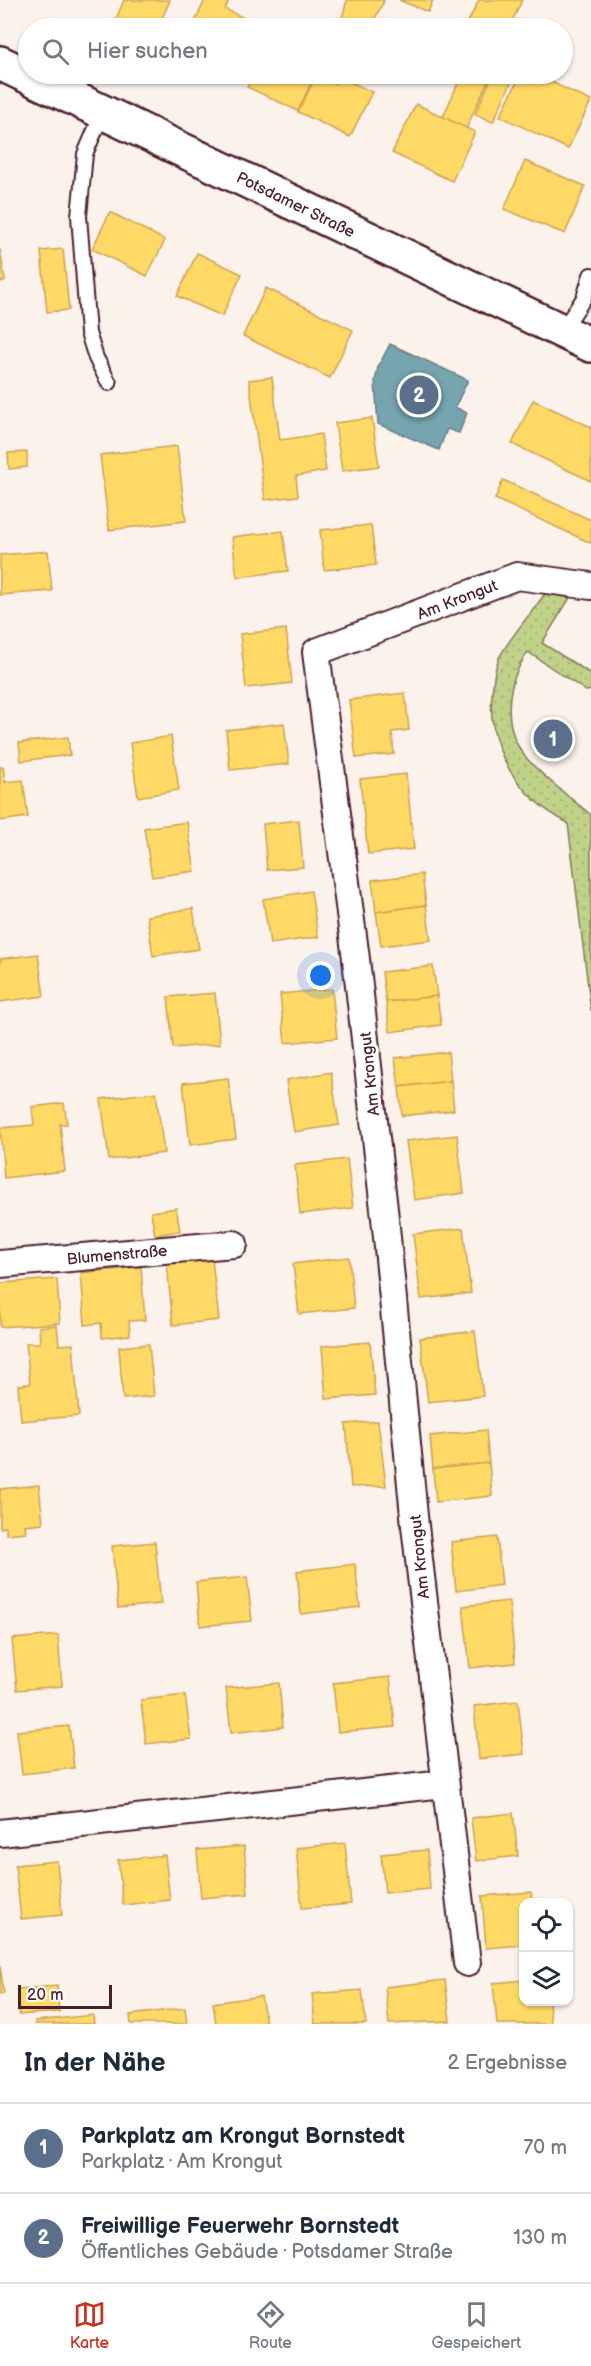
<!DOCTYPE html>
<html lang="de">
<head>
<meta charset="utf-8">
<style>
  body { margin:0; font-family:"Balsamiq Sans",sans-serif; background:#f2f2f3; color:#1f2937 }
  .controls { position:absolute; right:18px; bottom:18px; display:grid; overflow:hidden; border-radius:12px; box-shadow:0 2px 4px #0004 }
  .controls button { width:54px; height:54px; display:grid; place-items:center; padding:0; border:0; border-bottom:2px solid #e0e1e3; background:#fff; color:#1f2937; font:30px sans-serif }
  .scale { position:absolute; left:18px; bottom:15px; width:94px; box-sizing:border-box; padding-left:6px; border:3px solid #4a1f2b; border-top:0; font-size:16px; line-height:21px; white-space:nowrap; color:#4a1f2b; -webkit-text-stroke:4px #fff; paint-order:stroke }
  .you { position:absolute; left:321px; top:976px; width:21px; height:21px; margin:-15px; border:4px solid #fff; border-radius:50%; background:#1a73e8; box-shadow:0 0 0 9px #1a73e833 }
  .badge { display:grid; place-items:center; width:39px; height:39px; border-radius:50%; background:#c8321e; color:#fff; font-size:20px; font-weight:700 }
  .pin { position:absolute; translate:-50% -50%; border:3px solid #fff; box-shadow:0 2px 6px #0006 }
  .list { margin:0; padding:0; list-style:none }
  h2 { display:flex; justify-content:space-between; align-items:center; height:78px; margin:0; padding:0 24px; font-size:26px }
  h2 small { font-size:20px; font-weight:400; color:#747a83 }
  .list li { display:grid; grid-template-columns:39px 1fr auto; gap:18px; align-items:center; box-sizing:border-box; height:90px; padding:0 24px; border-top:2px solid #e0e1e3 }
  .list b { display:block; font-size:22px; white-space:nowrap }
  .list p { margin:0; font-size:20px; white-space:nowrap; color:#747a83 }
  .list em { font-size:20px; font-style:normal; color:#747a83 }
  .icon { flex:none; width:33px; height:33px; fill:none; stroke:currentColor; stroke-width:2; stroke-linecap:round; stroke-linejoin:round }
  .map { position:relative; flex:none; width:591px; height:2024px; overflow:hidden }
  .search { position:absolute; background:#fff; box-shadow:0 2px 4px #0004; left:18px; right:18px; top:18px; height:66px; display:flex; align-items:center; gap:15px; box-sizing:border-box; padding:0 21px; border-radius:33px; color:#747a83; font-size:22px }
  .sheet { height:258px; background:#fff }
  nav { display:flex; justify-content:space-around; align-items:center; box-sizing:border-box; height:84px; border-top:2px solid #e0e1e3; background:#fff; font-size:16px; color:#747a83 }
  nav a { display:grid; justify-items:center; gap:3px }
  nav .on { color:#c8321e }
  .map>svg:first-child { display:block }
  .grass { fill:url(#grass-dots); stroke:#85785a; stroke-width:1.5 }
  .homes { fill:#ffd966; stroke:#c9a154; stroke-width:1.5 }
  .public { fill:#76a5af; stroke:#697d87; stroke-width:1.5 }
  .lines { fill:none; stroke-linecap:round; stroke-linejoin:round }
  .lane-casing { stroke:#4a1f2b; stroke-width:18 }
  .street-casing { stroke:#4a1f2b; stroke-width:30 }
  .primary-casing { stroke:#4a1f2b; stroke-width:38 }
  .lane { stroke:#fff; stroke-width:14 }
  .street { stroke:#fff; stroke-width:26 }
  .primary { stroke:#fff; stroke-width:33 }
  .labels { text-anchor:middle; stroke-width:6; stroke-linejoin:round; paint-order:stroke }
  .street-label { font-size:16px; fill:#4a1f2b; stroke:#fff }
</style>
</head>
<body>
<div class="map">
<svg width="591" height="2024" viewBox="0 0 591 2024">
  <defs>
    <pattern id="grass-dots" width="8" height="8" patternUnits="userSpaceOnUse" patternTransform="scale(1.5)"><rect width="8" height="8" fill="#c0d288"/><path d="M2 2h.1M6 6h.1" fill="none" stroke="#a6b476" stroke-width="1.8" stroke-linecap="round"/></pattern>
  </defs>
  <rect width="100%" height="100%" fill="#fcf2ec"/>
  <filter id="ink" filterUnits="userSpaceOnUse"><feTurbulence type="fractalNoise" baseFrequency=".0167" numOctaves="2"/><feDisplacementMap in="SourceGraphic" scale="12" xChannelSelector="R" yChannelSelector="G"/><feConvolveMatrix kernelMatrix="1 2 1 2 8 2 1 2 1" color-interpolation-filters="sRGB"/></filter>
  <g filter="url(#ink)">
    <!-- grass -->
    <path class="grass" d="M547,591L571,596L542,643L591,674V690L586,691L528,652C504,685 501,733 531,763C549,782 571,798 591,815V1011L568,823C519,798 487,750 492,694C493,682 494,669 499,658C509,638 534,610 547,591Z"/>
    <!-- homes -->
    <g class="homes">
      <polygon points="124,0 170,0 158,28 132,28 115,21"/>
      <polygon points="205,0 220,0 228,3 225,9 246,19 241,28 192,28"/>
      <polygon points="347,0 382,0 384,1 370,28 346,28 340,25"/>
      <polygon points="399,0 433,0 428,12"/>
      <polygon points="479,0 522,0 509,28 481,28 468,22"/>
      <polygon points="254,74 315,74 298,111 247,87"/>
      <polygon points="317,74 335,83 338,76 372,92 350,137 298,112"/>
      <polygon points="317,74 344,74 342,77 338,76 335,83"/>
      <polygon points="462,74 491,74 466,129 443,117"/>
      <polygon points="493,74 515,74 493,122 475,114"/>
      <polygon points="521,74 535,74 591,101 568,149 500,116"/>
      <polygon points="416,104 475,132 452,181 392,153"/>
      <polygon points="525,161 585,186 565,234 504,209"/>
      <polygon points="110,212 165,240 147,276 92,249"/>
      <polygon points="0,249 5,281 0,282"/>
      <polygon points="63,249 69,310 47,312 41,251"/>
      <polygon points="197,253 242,274 222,316 177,296"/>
      <polygon points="266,288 353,330 330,378 243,336"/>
      <polygon points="272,377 280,440 321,434 326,471 296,476 298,496 265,500 249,380"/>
      <polygon points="533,400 591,427 591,481 512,444"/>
      <polygon points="372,418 379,466 342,471 335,423"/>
      <polygon points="177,446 186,521 109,530 100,455"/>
      <polygon points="27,452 27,467 9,469 8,453"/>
      <polygon points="503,480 591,520 591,543 495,499"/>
      <polygon points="371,525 376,565 324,570 320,530"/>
      <polygon points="283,531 288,571 237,577 232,537"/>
      <polygon points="48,551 52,591 0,595 0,555"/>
      <polygon points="286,629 292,683 246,688 240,634"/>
      <polygon points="405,693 409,730 392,732 394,754 356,758 349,700"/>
      <polygon points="284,723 289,764 230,770 226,730"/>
      <polygon points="171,736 179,790 138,797 130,743"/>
      <polygon points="68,737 70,755 21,761 19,743"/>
      <polygon points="0,767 3,767 5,782 23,780 28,817 0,821"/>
      <polygon points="406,774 414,849 368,854 360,779"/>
      <polygon points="299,820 303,867 267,870 263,824"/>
      <polygon points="187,822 195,871 152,877 144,828"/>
      <polygon points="422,874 426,905 376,912 372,880"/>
      <polygon points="311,891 318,937 270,944 263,899"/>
      <polygon points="426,905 431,940 381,946 376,912"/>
      <polygon points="193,908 199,949 153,956 147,916"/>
      <polygon points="38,954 44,996 0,1002 0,959"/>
      <polygon points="433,966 437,996 386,1002 382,972"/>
      <polygon points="332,989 337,1038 285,1043 280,994"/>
      <polygon points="215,993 220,1044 173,1048 168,997"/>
      <polygon points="437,996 441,1025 390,1032 386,1002"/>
      <polygon points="448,1052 451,1081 399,1087 395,1058"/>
      <polygon points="331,1072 339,1125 294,1132 286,1080"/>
      <polygon points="228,1078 236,1139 190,1145 183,1083"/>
      <polygon points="451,1081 454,1110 402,1116 399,1087"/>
      <polygon points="156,1092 164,1153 109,1160 101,1099"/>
      <polygon points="64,1103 67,1124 60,1124 65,1171 4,1178 0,1128 34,1125 32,1107"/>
      <polygon points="457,1135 464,1193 414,1200 406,1141"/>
      <polygon points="347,1159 353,1208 300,1214 295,1165"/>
      <polygon points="176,1208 180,1231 155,1235 151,1212"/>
      <polygon points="463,1228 471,1293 421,1299 413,1234"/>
      <polygon points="349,1257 354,1308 299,1314 293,1264"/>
      <polygon points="212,1259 219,1320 173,1325 167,1264"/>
      <polygon points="141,1267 145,1320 129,1321 130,1335 102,1338 101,1323 85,1325 81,1273"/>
      <polygon points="57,1279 60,1323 0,1327 0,1283"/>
      <polygon points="57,1325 59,1345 73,1344 79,1416 21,1421 18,1385 30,1384 26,1343 40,1343 39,1327"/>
      <polygon points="475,1331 483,1396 428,1402 420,1338"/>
      <polygon points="370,1342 375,1395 326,1399 322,1346"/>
      <polygon points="149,1344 154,1396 123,1399 119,1347"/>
      <polygon points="378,1421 386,1486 351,1487 346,1424"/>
      <polygon points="486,1430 489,1463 433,1469 430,1436"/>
      <polygon points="489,1463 492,1496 436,1502 433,1469"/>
      <polygon points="39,1485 43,1523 25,1525 26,1532 6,1534 6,1527 0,1528 0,1489"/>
      <polygon points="497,1537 502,1585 456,1591 451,1542"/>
      <polygon points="155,1542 161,1604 118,1608 112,1546"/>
      <polygon points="355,1564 360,1607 301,1614 297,1571"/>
      <polygon points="247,1577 252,1621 200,1626 196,1582"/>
      <polygon points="509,1601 515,1663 470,1668 463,1606"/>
      <polygon points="58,1635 62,1686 17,1690 12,1639"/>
      <polygon points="390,1677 395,1727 338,1732 333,1683"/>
      <polygon points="279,1683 283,1727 231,1733 226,1688"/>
      <polygon points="185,1695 191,1739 146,1744 141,1700"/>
      <polygon points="518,1701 524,1754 479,1759 474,1706"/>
      <polygon points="69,1726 74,1768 22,1774 17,1731"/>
      <polygon points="513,1813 518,1856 476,1861 471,1818"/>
      <polygon points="345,1843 351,1904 302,1908 296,1848"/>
      <polygon points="244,1846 248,1894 201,1898 197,1850"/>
      <polygon points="427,1850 430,1889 385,1893 381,1854"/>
      <polygon points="165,1855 170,1900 123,1905 118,1860"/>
      <polygon points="57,1861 62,1915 21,1919 15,1865"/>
      <polygon points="531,1892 532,1902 524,1902 524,1945 486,1948 482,1896"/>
      <polygon points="0,1966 4,1994 0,1995"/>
      <polygon points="445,1980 450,2021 389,2024 385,1987"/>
      <polygon points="524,1980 524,2002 549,2002 551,2024 497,2024 493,1983"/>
      <polygon points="57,1986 59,2012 19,2015 18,1989"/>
      <polygon points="362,1990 366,2024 315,2024 312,1994"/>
      <polygon points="261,1996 266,2024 216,2024 213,2003"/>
      <polygon points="185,2008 187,2024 131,2024 130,2015"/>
      <polygon points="93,2015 94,2024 35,2024 35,2021"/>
    </g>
    <!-- public -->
    <polygon class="public" points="390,344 468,380 455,407 467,413 459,433 447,429 439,450 378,424 375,382 378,367"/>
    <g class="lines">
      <!-- lane casing -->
      <g class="lane-casing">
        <g id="lane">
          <polyline points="103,112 85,154 79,216 88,333 96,358 109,383"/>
          <polyline points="562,331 584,298 591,275"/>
        </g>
      </g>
      <!-- street casing -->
      <g class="street-casing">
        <g id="street">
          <polyline points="0,1264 234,1244"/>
          <polyline points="0,1833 444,1784"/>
          <polyline points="467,1963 415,1526 386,1227 356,959 316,652 517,576 591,586"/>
        </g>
      </g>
      <!-- primary casing -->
      <g class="primary-casing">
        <polyline id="primary" points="0,63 591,345"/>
      </g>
      <!-- lane -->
      <use href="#lane" class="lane"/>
      <!-- street -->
      <use href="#street" class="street"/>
      <!-- primary -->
      <use href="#primary" class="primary"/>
    </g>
  </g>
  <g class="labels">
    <!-- street labels -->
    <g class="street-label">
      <text transform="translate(296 204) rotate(26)" y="6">Potsdamer Straße</text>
      <text transform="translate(457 599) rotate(-21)" y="6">Am Krongut</text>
      <text transform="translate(369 1074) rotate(-96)" y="6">Am Krongut</text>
      <text transform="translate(117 1254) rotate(-5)" y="6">Blumenstraße</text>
      <text transform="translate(419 1557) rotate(-96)" y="6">Am Krongut</text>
    </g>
  </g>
</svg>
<div class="controls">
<button><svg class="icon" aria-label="locate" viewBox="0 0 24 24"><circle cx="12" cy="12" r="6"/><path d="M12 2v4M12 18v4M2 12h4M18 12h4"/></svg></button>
<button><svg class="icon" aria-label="layers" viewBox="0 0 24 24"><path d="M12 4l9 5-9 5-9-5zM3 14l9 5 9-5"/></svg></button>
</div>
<div class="scale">20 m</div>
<div class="you"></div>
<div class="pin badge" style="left:553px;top:739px;background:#5c6f8a">1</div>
<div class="pin badge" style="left:419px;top:395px;background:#5c6f8a">2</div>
<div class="search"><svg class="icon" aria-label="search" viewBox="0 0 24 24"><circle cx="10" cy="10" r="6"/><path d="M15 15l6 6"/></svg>Hier suchen</div>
</div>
<section class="sheet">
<h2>In der Nähe<small>2 Ergebnisse</small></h2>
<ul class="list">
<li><span class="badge" style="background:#5c6f8a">1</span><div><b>Parkplatz am Krongut Bornstedt</b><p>Parkplatz · Am Krongut</p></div><em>70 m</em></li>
<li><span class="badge" style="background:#5c6f8a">2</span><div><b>Freiwillige Feuerwehr Bornstedt</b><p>Öffentliches Gebäude · Potsdamer Straße</p></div><em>130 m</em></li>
</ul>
</section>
<nav>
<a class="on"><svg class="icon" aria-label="map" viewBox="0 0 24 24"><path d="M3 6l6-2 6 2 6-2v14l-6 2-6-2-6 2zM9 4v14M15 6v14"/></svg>Karte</a>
<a><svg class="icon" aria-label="directions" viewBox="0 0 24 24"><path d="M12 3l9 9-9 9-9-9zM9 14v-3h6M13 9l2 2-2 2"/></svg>Route</a>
<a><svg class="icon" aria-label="saved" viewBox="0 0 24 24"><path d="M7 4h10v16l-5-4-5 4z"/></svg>Gespeichert</a>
</nav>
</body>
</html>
